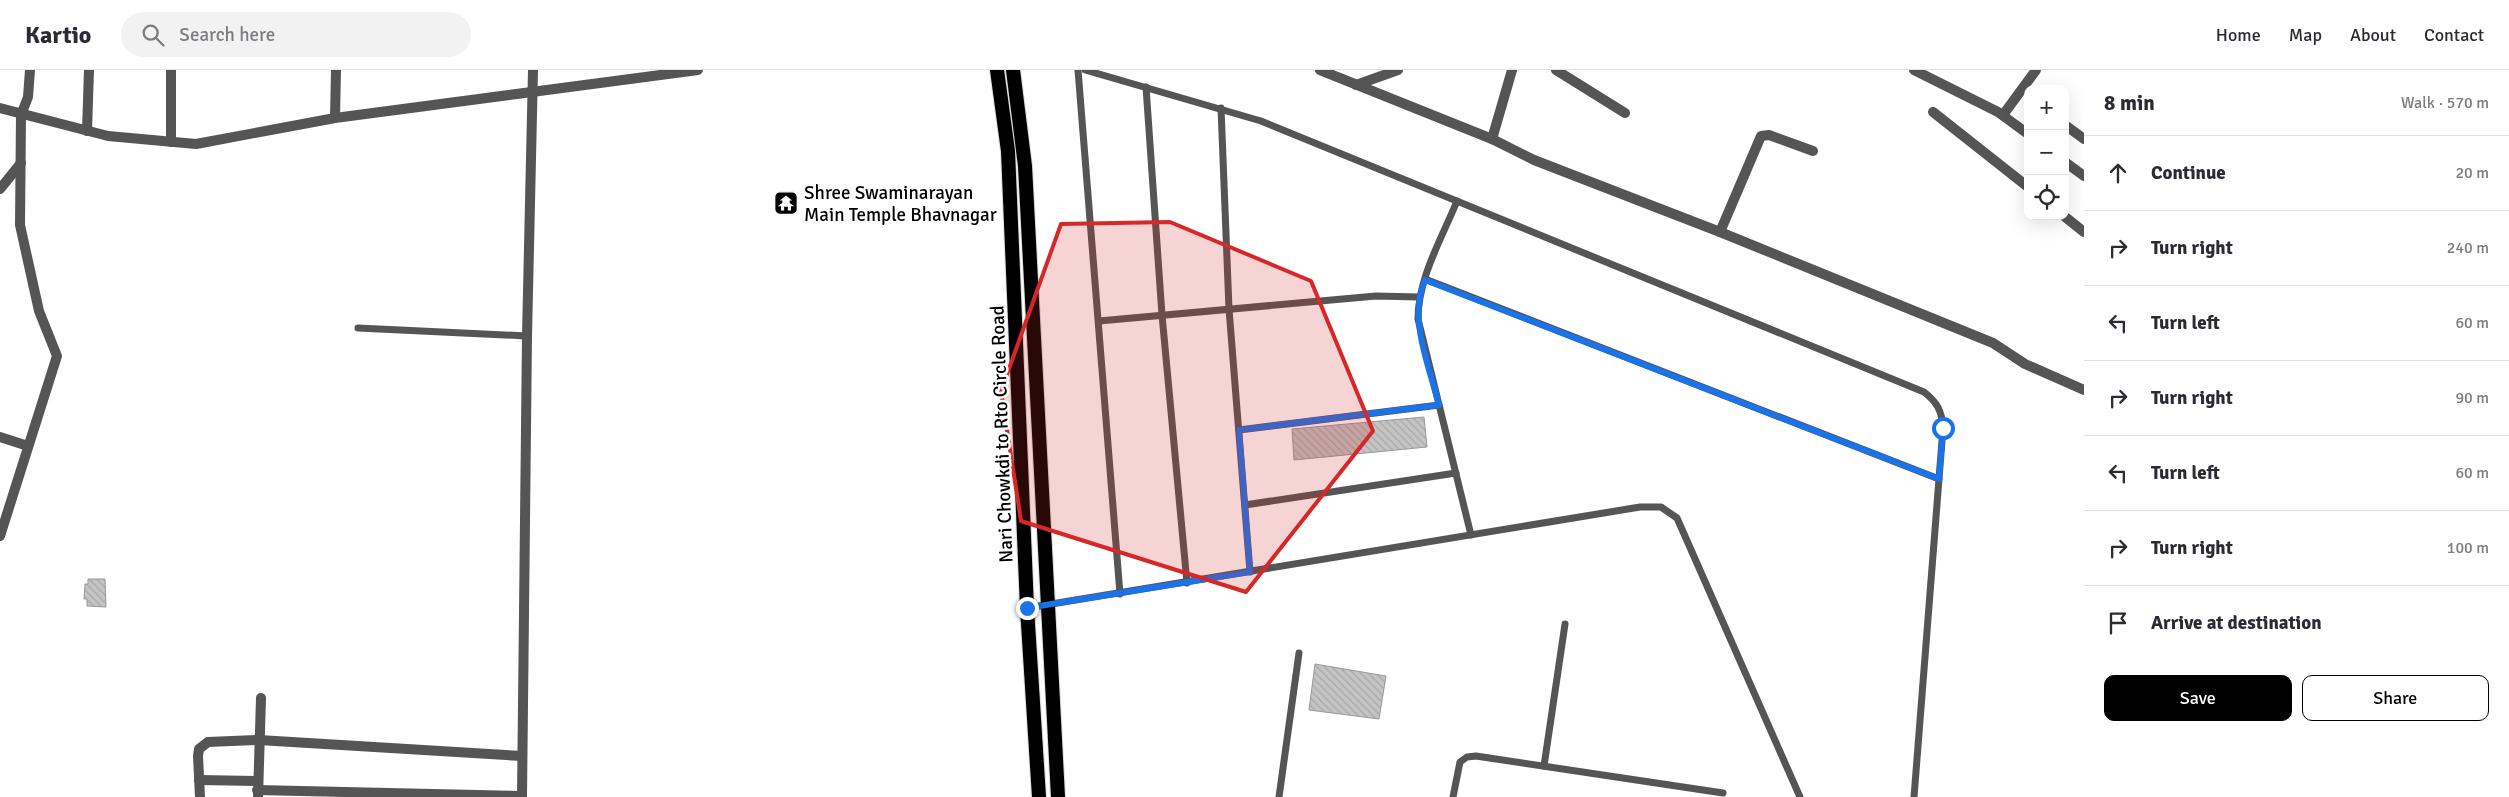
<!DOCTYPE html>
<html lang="en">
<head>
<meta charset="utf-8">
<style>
  body { margin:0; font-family:Signika,sans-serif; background:#f2f2f3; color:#2b2b33 }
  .controls { position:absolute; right:15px; top:15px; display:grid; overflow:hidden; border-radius:10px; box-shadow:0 5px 20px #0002 }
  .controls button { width:45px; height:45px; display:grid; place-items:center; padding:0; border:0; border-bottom:1px solid #e1e1e2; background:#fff; color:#2b2b33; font:25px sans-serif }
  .stop { position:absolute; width:15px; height:15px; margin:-11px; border:4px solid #1a73e8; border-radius:50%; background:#fff }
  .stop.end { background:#1a73e8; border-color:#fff; box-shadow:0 1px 5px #0008 }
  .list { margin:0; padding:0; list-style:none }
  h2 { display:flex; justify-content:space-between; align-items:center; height:65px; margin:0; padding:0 20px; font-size:21px }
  h2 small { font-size:16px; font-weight:400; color:#7c7c81 }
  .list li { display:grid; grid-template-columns:32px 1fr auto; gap:15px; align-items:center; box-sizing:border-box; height:75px; padding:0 20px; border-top:1px solid #e1e1e2 }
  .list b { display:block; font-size:19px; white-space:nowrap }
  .list em { font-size:16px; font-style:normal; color:#7c7c81 }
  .actions { display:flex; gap:10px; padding:15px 20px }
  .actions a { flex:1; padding:11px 0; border:1px solid #000; border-radius:10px; text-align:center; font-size:18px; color:#000 }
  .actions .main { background:#000; color:#fff }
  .icon { flex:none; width:28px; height:28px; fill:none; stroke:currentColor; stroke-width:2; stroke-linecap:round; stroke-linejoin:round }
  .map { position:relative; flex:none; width:2084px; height:727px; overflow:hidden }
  header { display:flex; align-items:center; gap:30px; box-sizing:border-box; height:70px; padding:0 25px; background:#fff; border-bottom:1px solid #e1e1e2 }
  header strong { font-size:24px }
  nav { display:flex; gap:28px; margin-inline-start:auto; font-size:18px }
  .search { width:350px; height:45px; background:#f2f2f3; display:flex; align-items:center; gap:12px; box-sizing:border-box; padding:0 18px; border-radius:28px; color:#7c7c81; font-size:19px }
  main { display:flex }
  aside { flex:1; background:#fff }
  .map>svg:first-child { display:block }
  .building { fill:url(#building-back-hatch); stroke:#999 }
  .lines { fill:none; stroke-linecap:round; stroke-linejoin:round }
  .trunk-casing { stroke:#dbdbdb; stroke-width:16 }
  .service { stroke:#555; stroke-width:7 }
  .minor { stroke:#555; stroke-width:10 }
  .tertiary { stroke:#555; stroke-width:10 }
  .trunk { stroke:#000; stroke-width:14 }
  .route { stroke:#1a73e8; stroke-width:6 }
  .marked { fill:#d62828; fill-opacity:0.2; stroke:#d62828; stroke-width:4; stroke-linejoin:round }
  .labels { text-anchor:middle; stroke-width:5; stroke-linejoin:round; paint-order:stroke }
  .poi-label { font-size:19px; fill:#000; stroke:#fff; text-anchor:start }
  .street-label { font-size:19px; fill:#000; stroke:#fff }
</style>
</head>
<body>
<header>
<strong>Kartio</strong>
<div class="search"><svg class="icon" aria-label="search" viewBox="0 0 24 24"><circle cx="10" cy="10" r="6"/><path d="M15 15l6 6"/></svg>Search here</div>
<nav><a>Home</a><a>Map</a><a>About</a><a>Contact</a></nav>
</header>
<main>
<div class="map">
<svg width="2084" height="727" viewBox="0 0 2084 727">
  <defs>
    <pattern id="building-back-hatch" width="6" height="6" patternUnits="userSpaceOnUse" patternTransform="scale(1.25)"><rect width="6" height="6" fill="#c4c4c4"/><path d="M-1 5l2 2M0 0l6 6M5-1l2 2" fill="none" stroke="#a7a7a7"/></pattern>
  </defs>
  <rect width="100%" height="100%" fill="#fff"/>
  <!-- building -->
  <g class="building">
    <polygon points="1424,347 1427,377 1294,390 1292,359"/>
    <polygon points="88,509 105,509 106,537 87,536 87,529 84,529 85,514 88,514"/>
    <polygon points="1315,594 1386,606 1379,649 1309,640"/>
  </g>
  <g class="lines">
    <!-- trunk casing -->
    <g class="trunk-casing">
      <g id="trunk">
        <polyline points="997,0 1008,81 1027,538 1039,727"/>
        <polyline points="1013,0 1025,96 1058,727"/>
      </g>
    </g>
    <!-- service -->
    <g class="service">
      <polyline points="1078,0 1120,524"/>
      <path d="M1085,0L1261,51L1924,322C1937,332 1942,341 1943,358L1914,727"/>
      <polyline points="1146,17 1162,245 1187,513"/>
      <polyline points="1221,38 1229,239 1250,502"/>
      <path d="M1457,131C1442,168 1418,208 1418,249L1471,465"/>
      <polyline points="1425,209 1939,409"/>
      <polyline points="1099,251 1376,226 1419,227"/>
      <polyline points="358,258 527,266"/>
      <polyline points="1239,360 1439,335"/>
      <polyline points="1245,435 1456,403"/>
      <polyline points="1027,538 1640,437 1661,437 1677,448 1800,727"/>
      <polyline points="1544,696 1565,554"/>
      <polyline points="1279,727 1299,583"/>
      <polyline points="1453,727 1460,692 1467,687 1476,686 1723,723"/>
    </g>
    <!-- minor -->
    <g class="minor">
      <polyline points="1320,0 1492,69 1534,90 1720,162 1993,273 2025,294 2084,320"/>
      <polyline points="1556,0 1625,43"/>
      <polyline points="1914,0 1998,42 2028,64"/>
      <polyline points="1356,15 1398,0"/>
      <polyline points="1933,42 2028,117"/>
      <polyline points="2003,45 2036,0"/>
      <polyline points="335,48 336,0"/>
      <polyline points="2065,55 2084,69"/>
      <polyline points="87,61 89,0"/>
      <polyline points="1492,69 1512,0"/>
      <polyline points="171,72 171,0"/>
      <polyline points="2065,92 2084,106"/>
      <polyline points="0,119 21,93"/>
      <polyline points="2064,146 2084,162"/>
      <polyline points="1720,162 1761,66 1769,65 1813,81"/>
      <polyline points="0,367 28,376"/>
      <polyline points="0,466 57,286 39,241 20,155 21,45 28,27 30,0"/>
      <polyline points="199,710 257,711"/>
      <polyline points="257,720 522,726"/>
      <polyline points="200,727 198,686 199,679 208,672 259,670 522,686"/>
      <polyline points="258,727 261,628"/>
      <polyline points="522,727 527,266 533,0"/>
    </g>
    <!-- tertiary -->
    <polyline class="tertiary" points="0,38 108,66 196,74 335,48 698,0"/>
    <!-- trunk -->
    <use href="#trunk" class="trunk"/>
  </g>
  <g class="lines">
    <!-- route -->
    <path class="route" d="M1027,538L1250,502L1239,360L1439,335C1429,295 1408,249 1425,210L1939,409L1943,358"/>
  </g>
  <!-- marked area -->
  <path class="marked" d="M1170,152L1311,211L1373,361L1246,522L1021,451L1001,321L1061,154Z"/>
  <!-- icons -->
  <defs>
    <g id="temple-square" transform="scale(1.25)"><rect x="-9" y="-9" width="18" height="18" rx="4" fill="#000" stroke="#fff"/><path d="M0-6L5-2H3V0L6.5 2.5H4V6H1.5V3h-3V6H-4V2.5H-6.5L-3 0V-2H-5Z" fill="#fff"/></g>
  </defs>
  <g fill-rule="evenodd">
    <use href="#temple-square" x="786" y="133"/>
  </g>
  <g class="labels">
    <!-- poi labels -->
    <g class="poi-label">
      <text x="804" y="129">Shree Swaminarayan<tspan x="804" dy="22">Main Temple Bhavnagar</tspan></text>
    </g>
    <!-- street labels -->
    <g class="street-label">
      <text transform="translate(1001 364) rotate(-92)" y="7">Nari Chowkdi to Rto Circle Road</text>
    </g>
  </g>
</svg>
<div class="controls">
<button>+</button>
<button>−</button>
<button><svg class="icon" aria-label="locate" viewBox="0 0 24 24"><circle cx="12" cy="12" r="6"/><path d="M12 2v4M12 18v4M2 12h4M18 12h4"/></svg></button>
</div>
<div class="stop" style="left:1943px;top:358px"></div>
<div class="stop end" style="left:1027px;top:538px"></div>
</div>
<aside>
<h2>8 min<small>Walk · 570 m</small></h2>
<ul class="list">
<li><svg class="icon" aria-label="ahead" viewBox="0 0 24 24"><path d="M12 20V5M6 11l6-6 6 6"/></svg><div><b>Continue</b></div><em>20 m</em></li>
<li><svg class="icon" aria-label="right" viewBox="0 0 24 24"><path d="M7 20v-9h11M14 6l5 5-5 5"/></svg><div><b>Turn right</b></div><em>240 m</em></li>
<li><svg class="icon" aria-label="left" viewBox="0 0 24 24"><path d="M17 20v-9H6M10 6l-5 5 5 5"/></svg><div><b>Turn left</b></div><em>60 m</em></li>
<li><svg class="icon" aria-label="right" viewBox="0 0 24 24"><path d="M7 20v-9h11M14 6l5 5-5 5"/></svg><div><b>Turn right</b></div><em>90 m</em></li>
<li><svg class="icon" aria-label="left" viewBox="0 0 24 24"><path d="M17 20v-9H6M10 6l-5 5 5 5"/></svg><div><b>Turn left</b></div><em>60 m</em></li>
<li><svg class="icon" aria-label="right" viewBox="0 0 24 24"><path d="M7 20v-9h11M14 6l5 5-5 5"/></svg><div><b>Turn right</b></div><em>100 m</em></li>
<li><svg class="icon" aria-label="arrive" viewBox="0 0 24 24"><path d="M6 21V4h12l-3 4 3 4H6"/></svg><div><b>Arrive at destination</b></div></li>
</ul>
<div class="actions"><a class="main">Save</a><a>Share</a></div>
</aside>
</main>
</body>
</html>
